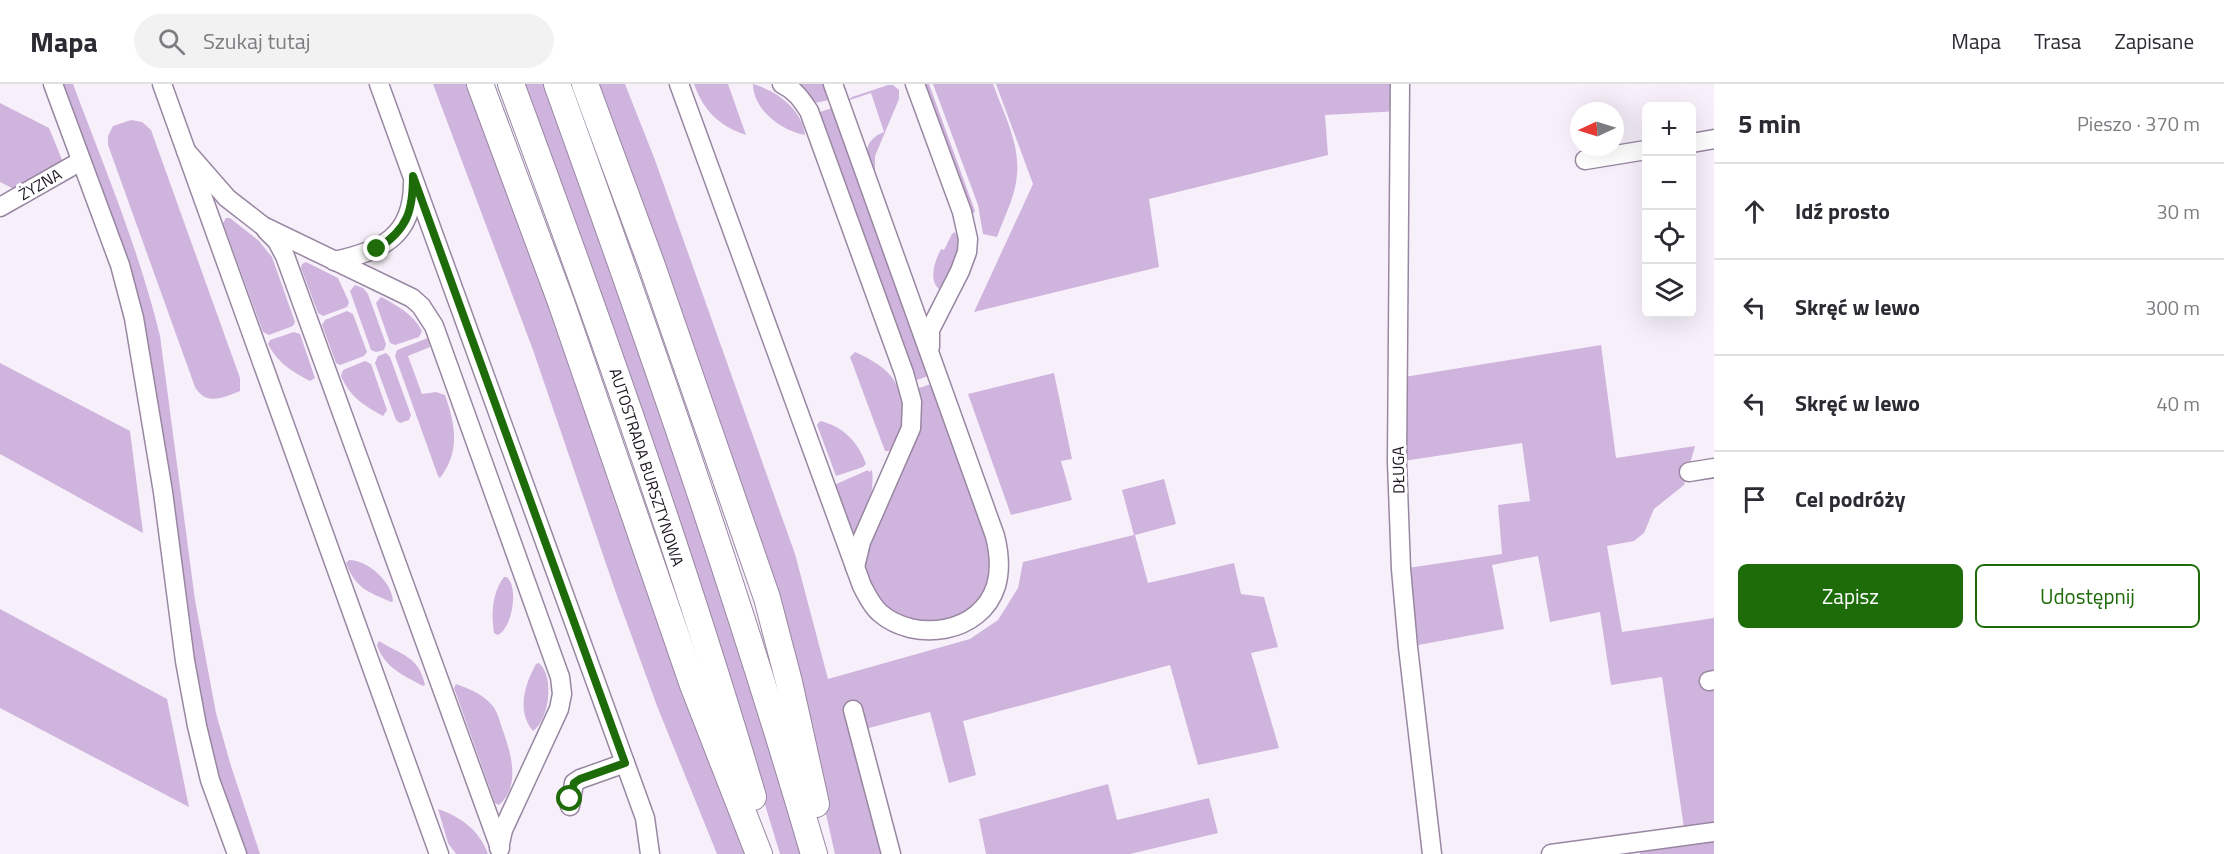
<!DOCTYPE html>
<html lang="pl">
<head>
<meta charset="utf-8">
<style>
  body { margin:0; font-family:"Titillium Web",sans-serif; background:#f2f2f3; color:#2b2b33 }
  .controls { position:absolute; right:18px; top:18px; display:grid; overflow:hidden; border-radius:9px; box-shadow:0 6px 24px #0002 }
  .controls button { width:54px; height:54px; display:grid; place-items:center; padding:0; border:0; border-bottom:2px solid #e1e1e2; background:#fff; color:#2b2b33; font:30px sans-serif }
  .compass { position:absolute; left:1570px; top:18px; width:54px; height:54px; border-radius:50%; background:#fff; box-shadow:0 6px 24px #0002; rotate:266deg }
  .stop { position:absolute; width:18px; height:18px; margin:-14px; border:4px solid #1e6b0a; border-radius:50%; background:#fff }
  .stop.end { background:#1e6b0a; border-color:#fff; box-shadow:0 2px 6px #0008 }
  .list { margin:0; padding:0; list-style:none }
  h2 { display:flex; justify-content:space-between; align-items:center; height:78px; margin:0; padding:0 24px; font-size:26px }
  h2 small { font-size:20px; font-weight:400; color:#7c7c81 }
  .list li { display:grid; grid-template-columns:39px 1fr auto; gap:18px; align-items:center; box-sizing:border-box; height:96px; padding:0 24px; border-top:2px solid #e1e1e2 }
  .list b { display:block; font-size:22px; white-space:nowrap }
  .list em { font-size:20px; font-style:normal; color:#7c7c81 }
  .actions { display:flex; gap:12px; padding:18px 24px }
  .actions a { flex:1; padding:14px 0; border:2px solid #1e6b0a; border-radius:9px; text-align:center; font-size:21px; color:#1e6b0a }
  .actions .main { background:#1e6b0a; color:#fff }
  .icon { flex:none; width:33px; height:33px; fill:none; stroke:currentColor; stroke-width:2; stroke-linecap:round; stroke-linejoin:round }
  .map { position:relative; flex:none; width:1714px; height:770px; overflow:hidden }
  header { display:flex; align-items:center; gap:36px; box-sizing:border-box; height:84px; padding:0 30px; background:#fff; border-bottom:2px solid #e1e1e2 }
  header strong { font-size:28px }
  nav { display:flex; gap:33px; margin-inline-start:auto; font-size:21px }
  .search { width:420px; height:54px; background:#f2f2f3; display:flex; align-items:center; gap:15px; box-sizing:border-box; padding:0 21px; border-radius:33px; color:#7c7c81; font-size:22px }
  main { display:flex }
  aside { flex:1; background:#fff }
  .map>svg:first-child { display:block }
  .green { fill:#cfb4dd }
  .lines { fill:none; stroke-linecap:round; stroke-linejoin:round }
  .minor-casing { stroke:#9987a2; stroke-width:21 }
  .highway-casing { stroke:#9987a2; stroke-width:28 }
  .minor { stroke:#fff; stroke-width:18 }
  .highway { stroke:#fff; stroke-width:26 }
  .route { stroke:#1e6b0a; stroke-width:8 }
  .labels { text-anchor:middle; stroke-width:6; stroke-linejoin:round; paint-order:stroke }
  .street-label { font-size:16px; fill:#1b141e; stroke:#fff }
</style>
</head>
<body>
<header>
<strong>Mapa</strong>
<div class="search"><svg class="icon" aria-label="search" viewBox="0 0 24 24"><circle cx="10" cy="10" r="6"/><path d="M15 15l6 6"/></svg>Szukaj tutaj</div>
<nav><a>Mapa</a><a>Trasa</a><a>Zapisane</a></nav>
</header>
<main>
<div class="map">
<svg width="1714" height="770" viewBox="0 0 1714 770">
  <rect width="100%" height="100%" fill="#f7f0fb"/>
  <!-- green -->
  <g class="green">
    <path d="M61,0H73C104,83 139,165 160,252L195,516L216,629L231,682L260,770H244L220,702L202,633L151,291Z"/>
    <polygon points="433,0 473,0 753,770 717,770 657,622 616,509 533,266"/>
    <polygon points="521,0 546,0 621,202 805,770 780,770 736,625"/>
    <polygon points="594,0 625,0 655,76 795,470 828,595 970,555 998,536 1018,504 1023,478 1134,451 1122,406 1164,395 1176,440 1135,451 1148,499 1234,479 1241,510 1264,513 1278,563 1251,569 1279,664 1198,681 1170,581 963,637 976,691 949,699 930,628 865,645 882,770 835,770 809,655"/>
    <path d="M694,0H728L746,51C719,42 703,26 694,0Z"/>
    <path d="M753,0C777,7 802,25 805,51C782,47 753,26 753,0Z"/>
    <polygon points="800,0 823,0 829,16 815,19"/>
    <polygon points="924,0 929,0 975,127 972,132"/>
    <path d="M933,0H993C1003,28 1020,59 1017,90C1016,111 1004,133 997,153L983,150L978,121Z"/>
    <polygon points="996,0 1400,0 1400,27 1325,31 1328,71 1149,115 1159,183 974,228 1033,100"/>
    <path d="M888,1H893L899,6V15L875,72V95C868,75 858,59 884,48L871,9L847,17L852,13Z"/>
    <polygon points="0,19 49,44 63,78 14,105 0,98"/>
    <polygon points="832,24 928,292 917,296 820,28"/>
    <path d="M131,36L142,38L151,46L240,294V307C223,314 206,322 195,303L108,61V52L113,42Z"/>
    <polygon points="226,134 230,134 259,157 272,173 295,238 293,242 269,251 263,248 223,139"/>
    <path d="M955,148L956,151H960V169L942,205H939C928,195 935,177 941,165L944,166L952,150Z"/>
    <polygon points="306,178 338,194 349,218 347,223 323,232 318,229 301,184 302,180"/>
    <polygon points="355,201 363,204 368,210 386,260 384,266 376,268 371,266 350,207"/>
    <path d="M381,213C398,222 413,230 422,247L419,253L395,261L390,259L376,219Z"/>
    <polygon points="347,227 353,230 367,268 364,272 340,281 336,279 322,241 325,236"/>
    <path d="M294,248L300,250L315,294L310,297C291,287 278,279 268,260L270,256Z"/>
    <path d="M428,254L430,263L408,272L422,310L436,308L445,311C455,340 461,367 440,394L438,392L395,272L397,266Z"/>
    <polygon points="1601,261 1616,374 1695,362 1684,401 1654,425 1644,449 1634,457 1607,462 1622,548 1714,534 1714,770 1640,770 1638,758 1685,751 1662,593 1611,601 1600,528 1550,538 1538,472 1492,481 1504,545 1408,563 1401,485 1502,470 1498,421 1530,417 1522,359 1397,378 1398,294"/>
    <path d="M855,268C868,274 880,280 890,291C907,311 906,348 889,367H885L850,273Z"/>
    <polygon points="386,269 390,273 411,331 409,336 400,339 396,336 375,279 378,272"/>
    <path d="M365,277L371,280L387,326L383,332C363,321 350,313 341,292L343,286Z"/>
    <polygon points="0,279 130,347 143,449 0,370"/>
    <polygon points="1054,289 1072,375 1061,377 1072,416 1011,431 968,310"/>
    <path d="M931,300C945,336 958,371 971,407C979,429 990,454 991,478C995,554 864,564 865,471L916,305Z"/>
    <path d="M820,337C843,342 858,358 866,380L863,383L836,392L817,341Z"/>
    <path d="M868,386L869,388L872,386C875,411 866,429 856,452H854L834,401Z"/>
    <path d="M349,476C368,476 392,498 393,517L391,518C367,507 356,505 346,479Z"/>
    <path d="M504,493H507C519,505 512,544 498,551L494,549C491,530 492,509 504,493Z"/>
    <polygon points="0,525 167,615 189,723 0,624"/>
    <path d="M379,557C401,571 419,572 425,601L423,602C403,591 385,584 377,561Z"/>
    <path d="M539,579C555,593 549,636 533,647C516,627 525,600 536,580Z"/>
    <path d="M456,600C470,605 482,610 492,621C498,628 500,638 503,647C511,669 521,702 499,721L495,719L454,604Z"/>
    <polygon points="1108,700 1117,736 1209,714 1218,749 1130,770 986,770 979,735"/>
    <path d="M438,725C461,733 479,746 488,770H456L448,759Z"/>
  </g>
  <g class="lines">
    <!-- minor casing -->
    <g class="minor-casing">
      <g id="minor">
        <polyline points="53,0 120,181 134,234 163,408 185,577 197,642 210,696 237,770"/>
        <polyline points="162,0 439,770"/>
        <polyline points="379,0 645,734 650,770"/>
        <path d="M679,0L862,502C867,511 871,521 880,529C915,559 981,550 996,502C1001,485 999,468 995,452L833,0"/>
        <path d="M782,0C795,6 801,15 809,27L904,289L912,318L911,344L861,458L855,483"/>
        <polyline points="915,0 962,128 968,155 967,168 960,187 930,246 930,263"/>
        <polyline points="1400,0 1397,378 1401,485 1408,563 1432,770"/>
        <polyline points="1692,59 1714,55"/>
        <polyline points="186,67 227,114 263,142 412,214 421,222 434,242 560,593 562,610 559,625 503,746 499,764"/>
        <polyline points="1585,76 1646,66"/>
        <polyline points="0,123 81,77"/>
        <polyline points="266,146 277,157 285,172 500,764"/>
        <path d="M334,177C381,167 413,153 413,99"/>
        <polyline points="1689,388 1714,384"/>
        <polyline points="1709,597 1714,596"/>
        <polyline points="853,626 891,770"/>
        <polyline points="570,722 574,699 580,695 625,679"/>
        <polyline points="1551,770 1714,748"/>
      </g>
    </g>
    <!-- highway casing -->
    <g class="highway-casing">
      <g id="highway">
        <polyline points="480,0 561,218 693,601 759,770"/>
        <path d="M511,0C598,235 682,472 753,713"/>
        <path d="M557,0C649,255 738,510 814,770"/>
        <polyline points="585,0 651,179 767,514 789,598 816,720"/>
      </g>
    </g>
    <!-- minor -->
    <use href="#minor" class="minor"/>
    <!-- highway -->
    <use href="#highway" class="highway"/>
  </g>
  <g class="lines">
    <!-- route -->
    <path class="route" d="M377,165C408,145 413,126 413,92L625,679L580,695L574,699L570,715"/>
  </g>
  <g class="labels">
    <!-- street labels -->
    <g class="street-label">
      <text transform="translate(40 100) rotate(-30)" y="6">ŻYZNA</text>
      <text transform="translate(647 383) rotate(72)" y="6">AUTOSTRADA BURSZTYNOWA</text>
      <text transform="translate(1398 386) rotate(-91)" y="6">DŁUGA</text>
    </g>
  </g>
</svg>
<div class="controls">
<button>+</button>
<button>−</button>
<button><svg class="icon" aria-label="locate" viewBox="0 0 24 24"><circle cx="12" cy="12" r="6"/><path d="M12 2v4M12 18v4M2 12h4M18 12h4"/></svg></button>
<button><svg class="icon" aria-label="layers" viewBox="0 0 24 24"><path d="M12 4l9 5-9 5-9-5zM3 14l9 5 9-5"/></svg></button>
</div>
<svg class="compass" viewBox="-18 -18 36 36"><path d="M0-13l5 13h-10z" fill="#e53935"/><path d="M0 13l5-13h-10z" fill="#7c7c81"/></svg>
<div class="stop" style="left:570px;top:715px"></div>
<div class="stop end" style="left:377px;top:165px"></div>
</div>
<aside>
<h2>5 min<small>Pieszo · 370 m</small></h2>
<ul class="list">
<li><svg class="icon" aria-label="ahead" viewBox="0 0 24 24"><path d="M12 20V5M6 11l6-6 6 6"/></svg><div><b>Idź prosto</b></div><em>30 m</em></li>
<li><svg class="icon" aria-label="left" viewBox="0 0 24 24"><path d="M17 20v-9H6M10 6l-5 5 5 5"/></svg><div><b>Skręć w lewo</b></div><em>300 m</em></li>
<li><svg class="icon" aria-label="left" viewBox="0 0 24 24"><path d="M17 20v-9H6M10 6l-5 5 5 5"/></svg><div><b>Skręć w lewo</b></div><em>40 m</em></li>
<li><svg class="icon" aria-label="arrive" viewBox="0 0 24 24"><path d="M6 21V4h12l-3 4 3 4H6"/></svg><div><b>Cel podróży</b></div></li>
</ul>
<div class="actions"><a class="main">Zapisz</a><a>Udostępnij</a></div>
</aside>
</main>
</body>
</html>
